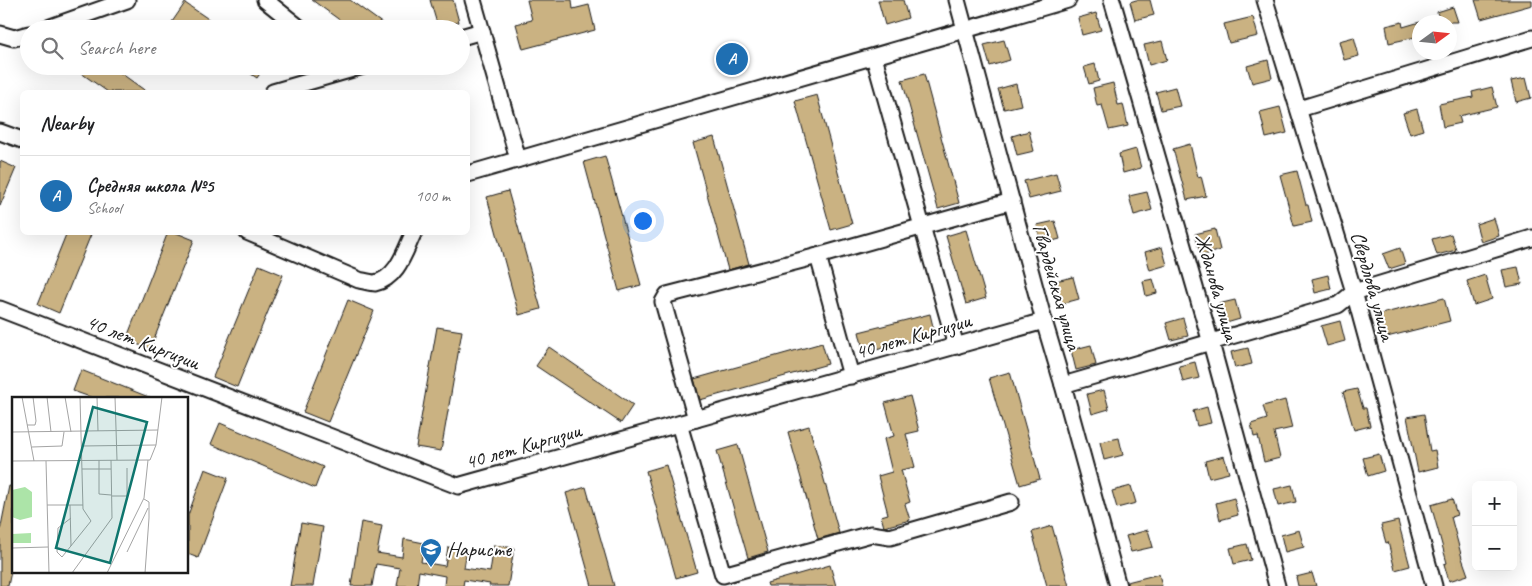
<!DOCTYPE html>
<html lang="en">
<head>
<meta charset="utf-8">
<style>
  body { margin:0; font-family:Caveat,sans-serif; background:#f6f6f6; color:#202124 }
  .controls { position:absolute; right:15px; bottom:15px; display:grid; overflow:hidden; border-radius:8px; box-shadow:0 5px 20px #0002 }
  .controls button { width:45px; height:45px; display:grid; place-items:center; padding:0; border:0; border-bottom:1px solid #e0e0e0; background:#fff; color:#202124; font:25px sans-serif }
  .compass { position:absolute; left:1412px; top:15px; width:45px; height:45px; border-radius:50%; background:#fff; box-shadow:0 5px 20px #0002; rotate:75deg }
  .you { position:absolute; left:642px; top:220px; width:18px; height:18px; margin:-12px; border:4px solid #fff; border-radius:50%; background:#1a73e8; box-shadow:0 0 0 8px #1a73e833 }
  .badge { display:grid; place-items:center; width:32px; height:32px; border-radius:50%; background:#1f6fb2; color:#fff; font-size:16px; font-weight:700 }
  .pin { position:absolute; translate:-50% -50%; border:2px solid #fff; box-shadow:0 1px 5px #0006 }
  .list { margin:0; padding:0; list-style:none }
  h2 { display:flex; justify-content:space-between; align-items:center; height:65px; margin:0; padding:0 20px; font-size:21px }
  h2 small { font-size:16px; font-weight:400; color:#757577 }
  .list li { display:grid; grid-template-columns:32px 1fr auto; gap:15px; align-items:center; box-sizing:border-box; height:80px; padding:0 20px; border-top:1px solid #e0e0e0 }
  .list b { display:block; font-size:19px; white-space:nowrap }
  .list p { margin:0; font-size:16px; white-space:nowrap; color:#757577 }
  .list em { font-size:16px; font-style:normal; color:#757577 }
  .icon { flex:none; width:28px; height:28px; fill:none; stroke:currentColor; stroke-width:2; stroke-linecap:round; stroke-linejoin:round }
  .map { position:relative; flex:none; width:1532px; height:586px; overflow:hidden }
  .search { position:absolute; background:#fff; box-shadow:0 5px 20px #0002; left:20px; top:20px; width:450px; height:55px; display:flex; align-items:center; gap:12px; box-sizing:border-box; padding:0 18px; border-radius:28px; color:#757577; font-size:19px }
  .panel { position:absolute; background:#fff; box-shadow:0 5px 20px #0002; left:20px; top:90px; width:450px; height:145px; border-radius:8px }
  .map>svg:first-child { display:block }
  .building { fill:#cab282; stroke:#1c1c1c }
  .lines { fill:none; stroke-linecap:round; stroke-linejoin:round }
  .minor-casing { stroke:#1c1c1c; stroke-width:19 }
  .minor { stroke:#fff; stroke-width:15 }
  .labels { text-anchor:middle; stroke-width:4; stroke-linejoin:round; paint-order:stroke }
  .street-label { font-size:21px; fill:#1c1c1c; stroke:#fff }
  .poi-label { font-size:21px; fill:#1c1c1c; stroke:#fff; text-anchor:start }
  .inset-road { fill:none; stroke:#a4a4a4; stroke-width:1 }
  .view { fill:#0f766e; fill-opacity:0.15; stroke:#0f766e; stroke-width:2.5 }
  .inset-edge { fill:none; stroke:#1c1c1c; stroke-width:2.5 }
</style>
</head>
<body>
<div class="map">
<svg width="1532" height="586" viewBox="0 0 1532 586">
  <rect width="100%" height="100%" fill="#fff"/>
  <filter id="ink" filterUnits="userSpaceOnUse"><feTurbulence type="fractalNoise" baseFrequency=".02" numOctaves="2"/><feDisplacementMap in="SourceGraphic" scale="10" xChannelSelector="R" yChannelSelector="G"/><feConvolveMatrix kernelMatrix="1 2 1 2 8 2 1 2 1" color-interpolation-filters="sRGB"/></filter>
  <g filter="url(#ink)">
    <!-- building -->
    <g class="building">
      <polygon points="312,0 350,0 390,29 352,29"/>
      <polygon points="430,0 453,0 459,22 438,27"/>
      <polygon points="527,0 572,0 573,9 589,5 595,30 523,49 516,24 532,20"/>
      <polygon points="878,0 903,0 908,18 885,25"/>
      <polygon points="1136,0 1150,0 1154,15 1135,20 1130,2"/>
      <polygon points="1475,0 1532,0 1532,5 1481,19"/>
      <polygon points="185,3 223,29 183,29 172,22"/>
      <polygon points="1453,7 1458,22 1440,22 1437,12"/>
      <polygon points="1096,13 1101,30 1082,35 1078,18"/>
      <polygon points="1253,17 1258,36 1229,43 1224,24"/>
      <polygon points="1402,22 1403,27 1420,22 1420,36 1389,43 1386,26"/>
      <polygon points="1354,37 1359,56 1344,60 1339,41"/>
      <polygon points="1004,40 1010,60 990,66 984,45"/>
      <polygon points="1162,41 1167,60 1149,65 1144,45"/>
      <polygon points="1268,60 1272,78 1252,83 1247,66"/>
      <polygon points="1095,64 1099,81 1089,84 1084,67"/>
      <polygon points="71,66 111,66 147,92 108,92"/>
      <polygon points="239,66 265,66 257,78"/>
      <polygon points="924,74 959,203 938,209 902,80"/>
      <polygon points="1526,78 1531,98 1516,102 1511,81"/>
      <polygon points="1113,83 1118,105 1123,104 1128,126 1109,130 1102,105 1097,106 1093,88"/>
      <polygon points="1016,84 1021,105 1004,109 998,89"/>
      <polygon points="1175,87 1180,106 1161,110 1156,92"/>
      <polygon points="1492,87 1497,107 1459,116 1461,123 1443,127 1439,104 1473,97 1472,92"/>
      <polygon points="817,95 852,224 831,230 795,101"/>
      <polygon points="1280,107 1287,133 1266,138 1260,112"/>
      <polygon points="1417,109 1423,130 1410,134 1403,113"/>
      <polygon points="1029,131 1034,151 1017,155 1012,136"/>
      <polygon points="714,137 749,264 728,270 693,143"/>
      <polygon points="1190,144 1198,177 1201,176 1206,196 1187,200 1173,149"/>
      <polygon points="1136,149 1141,168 1123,173 1119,154"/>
      <polygon points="605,156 641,285 619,291 584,162"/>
      <polygon points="0,161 16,168 0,206"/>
      <polygon points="1297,171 1306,205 1308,205 1312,222 1294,226 1280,175"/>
      <polygon points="1056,173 1061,191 1029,199 1024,181"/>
      <polygon points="508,191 541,309 519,315 487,197"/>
      <polygon points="1147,192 1152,210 1134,215 1129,196"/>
      <polygon points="1494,218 1499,236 1481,242 1476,224"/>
      <polygon points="1055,221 1060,239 1041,244 1037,225"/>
      <polygon points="1215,229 1220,250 1201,256 1195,234"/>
      <polygon points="966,230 986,298 966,304 946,236"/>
      <polygon points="67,232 92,232 59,313 38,304"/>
      <polygon points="168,232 174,232 194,240 150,349 126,340"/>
      <polygon points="1451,234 1456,250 1437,255 1432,239"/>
      <polygon points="1162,247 1167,265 1150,270 1145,252"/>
      <polygon points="1400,248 1405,264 1389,269 1383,254"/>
      <polygon points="259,265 283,275 237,387 213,377"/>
      <polygon points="1518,267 1522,284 1506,287 1502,270"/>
      <polygon points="1328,275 1331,289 1315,293 1312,279"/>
      <polygon points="1485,275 1492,299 1474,305 1467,281"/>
      <polygon points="1073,277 1079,299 1057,305 1051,282"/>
      <polygon points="1153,279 1157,293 1146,296 1143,281"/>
      <polygon points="1444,298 1450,321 1383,338 1377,315"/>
      <polygon points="348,300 374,311 328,422 303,412"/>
      <polygon points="1235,300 1240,319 1223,324 1218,304"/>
      <polygon points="930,314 935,335 864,353 859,332"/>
      <polygon points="1183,318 1188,336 1171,340 1166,323"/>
      <polygon points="1340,321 1345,341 1327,346 1321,326"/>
      <polygon points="437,327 462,331 441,451 416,447"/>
      <polygon points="822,343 828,364 700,400 694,379"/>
      <polygon points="1091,345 1096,365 1076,370 1071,350"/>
      <polygon points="549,347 633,405 621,423 536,366"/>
      <polygon points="1248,348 1252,364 1235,368 1231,352"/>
      <polygon points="1195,362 1199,378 1183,382 1179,366"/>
      <polygon points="81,370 151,398 93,398 73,391"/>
      <polygon points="1010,372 1040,479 1020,485 989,378"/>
      <polygon points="1357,389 1363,408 1366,408 1370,426 1354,430 1343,392"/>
      <polygon points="1104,390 1109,409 1092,414 1087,394"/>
      <polygon points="910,396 919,431 906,434 915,467 901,470 910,502 905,504 910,520 884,527 881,516 888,514 878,476 892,472 884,439 894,436 885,403"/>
      <polygon points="1285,400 1292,428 1274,432 1280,458 1264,462 1258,436 1254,437 1251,424 1267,419 1263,406"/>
      <polygon points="1207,407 1211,423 1197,426 1193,411"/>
      <polygon points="1424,414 1430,451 1435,450 1438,467 1418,472 1407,417"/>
      <polygon points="220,423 323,467 315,488 211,444"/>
      <polygon points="809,426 839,533 818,539 788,432"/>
      <polygon points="1119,438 1123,455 1104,460 1100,442"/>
      <polygon points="738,445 768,552 748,558 717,451"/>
      <polygon points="1379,454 1384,471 1368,476 1363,458"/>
      <polygon points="1224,456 1229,473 1209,478 1205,461"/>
      <polygon points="666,465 697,572 676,578 646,471"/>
      <polygon points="205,469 228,478 198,558 188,554 188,515"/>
      <polygon points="1292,485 1296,502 1278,506 1274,489"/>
      <polygon points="9,486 14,487 14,557 8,586 0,586 0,531"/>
      <polygon points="1131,486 1136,503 1117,508 1112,491"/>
      <polygon points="586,487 614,586 592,586 566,493"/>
      <polygon points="1234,498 1238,515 1220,520 1216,503"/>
      <polygon points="1452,499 1457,515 1451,517 1462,558 1468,575 1449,581 1444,564 1447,563 1431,505"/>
      <polygon points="1398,521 1410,566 1395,570 1388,542 1386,543 1381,525"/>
      <polygon points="361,522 382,526 377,553 402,557 404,539 424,543 421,562 445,566 448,547 467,550 464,568 490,572 494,545 514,548 508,586 489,586 490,584 464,580 463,586 444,586 445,576 419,571 417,586 397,586 400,568 376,564 372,586 351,586"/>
      <polygon points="301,523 323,527 313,586 290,586"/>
      <polygon points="1052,526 1069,586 1047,586 1032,532"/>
      <polygon points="1148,530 1153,547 1131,552 1126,536"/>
      <polygon points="1299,530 1304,547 1285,552 1281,535"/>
      <polygon points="1247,544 1251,560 1234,564 1230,548"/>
      <polygon points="830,565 836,586 768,586 767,583"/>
      <polygon points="1312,573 1316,586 1298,586 1296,577"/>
      <polygon points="1159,574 1162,586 1127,586 1127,582"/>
    </g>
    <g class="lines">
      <!-- minor casing -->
      <g class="minor-casing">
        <g id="minor">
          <polyline points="265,0 301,29"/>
          <polyline points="473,0 518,159"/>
          <polyline points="957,0 1044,321 1063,385 1118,586"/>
          <polyline points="1112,0 1211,343 1277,586"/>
          <polyline points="1265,0 1354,292 1434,586"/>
          <polyline points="45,29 127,0"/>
          <polyline points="0,34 14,38 29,34"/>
          <polyline points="461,37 482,31"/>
          <polyline points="874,57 956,346"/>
          <polyline points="273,92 363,66"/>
          <polyline points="1299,109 1532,38"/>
          <polyline points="0,132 22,140"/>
          <polyline points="468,174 1068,0"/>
          <path d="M247,232L359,280C364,281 371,283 375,283C398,278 405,250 414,232"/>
          <polyline points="818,256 851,376"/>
          <polyline points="0,309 458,486 1044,321"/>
          <polyline points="1063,385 1338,305 1354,292 1532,238"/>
          <polyline points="696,419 663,302 667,295 818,256 1012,201"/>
          <polyline points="679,424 723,575 871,534 890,537 1011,502"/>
        </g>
      </g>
      <!-- minor -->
      <use href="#minor" class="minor"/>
    </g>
  </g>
  <!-- icons -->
  <defs>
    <g id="school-pin" transform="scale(1.125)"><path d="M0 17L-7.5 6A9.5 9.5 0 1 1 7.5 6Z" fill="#1f6fb2" stroke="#fff"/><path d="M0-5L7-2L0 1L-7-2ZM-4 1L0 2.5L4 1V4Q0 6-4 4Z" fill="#fff"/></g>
  </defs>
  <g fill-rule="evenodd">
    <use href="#school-pin" x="431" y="549"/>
  </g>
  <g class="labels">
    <!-- street labels -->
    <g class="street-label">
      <text transform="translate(1373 286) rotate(74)" y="7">Свердлова улица</text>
      <text transform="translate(1057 287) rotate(74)" y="7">Гвардейская улица</text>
      <text transform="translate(1217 287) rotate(74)" y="7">Жданова улица</text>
      <text transform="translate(913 336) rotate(-16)" y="7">40 лет Киргизии</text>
      <text transform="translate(143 342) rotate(21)" y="7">40 лет Киргизии</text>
      <text transform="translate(523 446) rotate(-16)" y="7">40 лет Киргизии</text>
    </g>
    <!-- poi labels -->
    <g class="poi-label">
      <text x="447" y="556">Наристе</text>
    </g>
  </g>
  <!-- overview -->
  <g transform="translate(12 397)">
    <rect width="176" height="176" fill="#fff"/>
    <path d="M13,90L20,95V120L8,123L0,120V93ZM19,136V146H0V137Z" fill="#ace4a8"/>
    <path class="inset-road" d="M10,0L22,64M35,0L39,35M53,0L59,35M85,0L86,34M103,0L105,63M15,28H23L24,24L21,0M0,35L146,33M70,49L144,48M20,50L50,49L52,35M87,63V97L99,98M0,64L138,63L144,48L150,0M34,64L37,176M70,72H99M100,99H115V71M132,102L137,105V121L133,176M35,108H71M58,108L59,149M59,121L46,131L45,155L50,160L79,124L71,112L68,0M0,151L36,150M115,155L136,111M60,176L100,121L99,63M95,176L132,101L136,63"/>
    <path class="view" d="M81,10L135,25L98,166L44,151Z"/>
    <rect width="176" height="176" class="inset-edge"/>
  </g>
</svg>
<div class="controls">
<button>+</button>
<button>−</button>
</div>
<svg class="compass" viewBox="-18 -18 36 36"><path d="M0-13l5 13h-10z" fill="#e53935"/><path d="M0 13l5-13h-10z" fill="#757577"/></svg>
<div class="you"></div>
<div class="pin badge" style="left:732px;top:59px">A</div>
<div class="search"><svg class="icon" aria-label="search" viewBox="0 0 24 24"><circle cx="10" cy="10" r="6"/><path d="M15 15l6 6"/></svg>Search here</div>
<section class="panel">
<h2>Nearby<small></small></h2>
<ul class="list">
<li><span class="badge">A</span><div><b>Средняя школа №5</b><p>School</p></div><em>100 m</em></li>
</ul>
</section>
</div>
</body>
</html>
